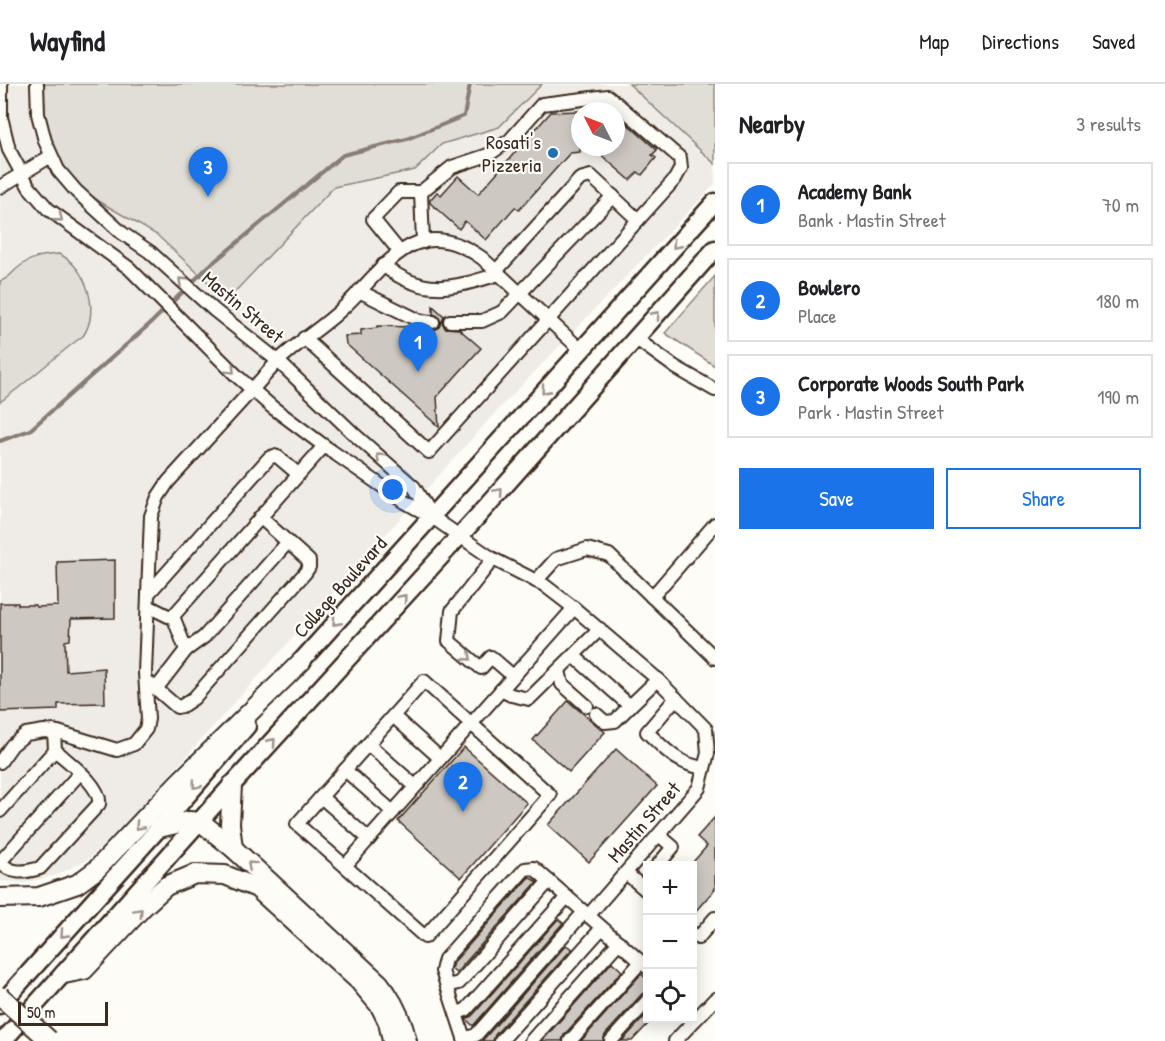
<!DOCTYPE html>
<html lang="en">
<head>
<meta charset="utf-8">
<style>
  body { margin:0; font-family:"Patrick Hand",sans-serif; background:#f6f6f6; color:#202124 }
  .controls { position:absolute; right:18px; bottom:18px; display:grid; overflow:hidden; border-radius:0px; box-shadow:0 3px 15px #0003 }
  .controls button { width:54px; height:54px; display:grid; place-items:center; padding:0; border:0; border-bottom:2px solid #e0e0e0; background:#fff; color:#202124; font:30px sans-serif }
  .compass { position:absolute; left:571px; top:18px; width:54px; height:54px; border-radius:50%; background:#fff; box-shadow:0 3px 15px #0003; rotate:312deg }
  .scale { position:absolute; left:18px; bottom:15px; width:90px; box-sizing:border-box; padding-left:6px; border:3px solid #3b2a1e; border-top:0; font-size:16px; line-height:21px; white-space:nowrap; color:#3b2a1e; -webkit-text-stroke:4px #fdfcf7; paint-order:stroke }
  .you { position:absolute; left:393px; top:406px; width:21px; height:21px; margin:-15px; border:4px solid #fff; border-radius:50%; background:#1a73e8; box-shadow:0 0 0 9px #1a73e833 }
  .badge { display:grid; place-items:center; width:39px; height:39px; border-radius:50%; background:#1a73e8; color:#fff; font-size:20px; font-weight:700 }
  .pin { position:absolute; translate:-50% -50px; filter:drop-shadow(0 2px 3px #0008) }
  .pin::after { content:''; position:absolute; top:32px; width:21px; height:18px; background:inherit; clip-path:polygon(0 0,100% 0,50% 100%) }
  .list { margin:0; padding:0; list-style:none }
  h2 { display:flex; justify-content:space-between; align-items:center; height:78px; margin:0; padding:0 24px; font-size:26px }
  h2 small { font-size:20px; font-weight:400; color:#757577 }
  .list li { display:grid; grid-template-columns:39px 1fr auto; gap:18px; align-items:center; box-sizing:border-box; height:84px; margin:0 12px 12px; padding:0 12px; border:2px solid #e0e0e0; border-radius:0px }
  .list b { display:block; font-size:22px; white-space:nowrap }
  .list p { margin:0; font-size:20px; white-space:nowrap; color:#757577 }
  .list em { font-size:20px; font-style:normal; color:#757577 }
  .actions { display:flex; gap:12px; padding:18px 24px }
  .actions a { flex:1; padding:14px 0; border:2px solid #1a73e8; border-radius:0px; text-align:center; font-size:21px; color:#1a73e8 }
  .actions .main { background:#1a73e8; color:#fff }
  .icon { flex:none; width:33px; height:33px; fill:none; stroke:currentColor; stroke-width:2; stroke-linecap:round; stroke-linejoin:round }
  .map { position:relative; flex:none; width:715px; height:957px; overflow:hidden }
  header { display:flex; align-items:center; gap:36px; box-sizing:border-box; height:84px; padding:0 30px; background:#fff; border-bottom:2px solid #e0e0e0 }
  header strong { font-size:28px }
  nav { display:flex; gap:33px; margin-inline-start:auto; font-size:21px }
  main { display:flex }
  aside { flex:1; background:#fff }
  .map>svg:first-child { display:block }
  .built { fill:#efece7; fill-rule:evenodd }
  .green { fill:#e1ded7; stroke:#8e847a; stroke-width:1.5 }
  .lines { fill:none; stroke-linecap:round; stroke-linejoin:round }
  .stream { stroke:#887d74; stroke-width:4 }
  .building { fill:#cdc8c2; stroke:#3b2a1e; stroke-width:1.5 }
  .minor-casing { stroke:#3b2a1e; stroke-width:16 }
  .major-casing { stroke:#3b2a1e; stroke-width:21 }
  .highway-casing { stroke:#3b2a1e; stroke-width:22 }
  .minor { stroke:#fdfcf7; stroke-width:12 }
  .major { stroke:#fdfcf7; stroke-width:16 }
  .highway { stroke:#fdfcf7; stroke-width:18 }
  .highway-bridge-casing { stroke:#3b2a1e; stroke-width:22; stroke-linecap:butt }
  .highway-bridge { stroke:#fdfcf7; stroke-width:18 }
  .oneway { stroke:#9c938a }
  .poi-dot { fill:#1f6fb2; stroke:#fdfcf7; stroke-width:2 }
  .labels { text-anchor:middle; stroke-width:4.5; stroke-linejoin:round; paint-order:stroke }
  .poi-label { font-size:20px; fill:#3b2a1e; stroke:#fdfcf7; text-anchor:end }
  .street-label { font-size:20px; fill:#3b2a1e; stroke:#fdfcf7 }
</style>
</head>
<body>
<header>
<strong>Wayfind</strong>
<nav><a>Map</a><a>Directions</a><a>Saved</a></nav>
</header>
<main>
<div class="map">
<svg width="715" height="957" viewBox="0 0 715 957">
  <rect width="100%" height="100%" fill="#fdfcf7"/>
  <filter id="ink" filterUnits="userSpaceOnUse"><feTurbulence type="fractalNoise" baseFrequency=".0167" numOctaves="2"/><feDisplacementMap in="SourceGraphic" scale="12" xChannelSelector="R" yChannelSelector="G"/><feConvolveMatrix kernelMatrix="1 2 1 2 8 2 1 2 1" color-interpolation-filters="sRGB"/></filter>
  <g filter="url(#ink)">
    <!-- built -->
    <path class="built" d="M0,0H715V100L493,331L130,735L90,774L57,791L25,799L0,797ZM580,27H616V63H580Z"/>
    <!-- green -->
    <g class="green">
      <polygon points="44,0 542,0 499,43 442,60 415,86 334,103 227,216 157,151 102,119 85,107 68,89 51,58 45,37"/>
      <polygon points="629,0 715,0 715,80"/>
      <path d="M59,170C86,182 101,227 83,252C54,273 29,297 0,318V197C9,195 12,188 19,183C31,173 44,171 59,170Z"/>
      <polygon points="715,192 715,282 665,249"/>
    </g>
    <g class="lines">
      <!-- stream -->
      <polyline class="stream" points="0,357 30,346 152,238 209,182 343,71 407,55 464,32 470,0"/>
    </g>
    <!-- building -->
    <g class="building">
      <polygon points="580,27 580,68 570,69 519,126 515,123 486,156 465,137 459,145 430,119 430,116 437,108 441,111 458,92 478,110 551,28"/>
      <polygon points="616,30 657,66 652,71 656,74 642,91 638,88 630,96 592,63 616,63"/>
      <polygon points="433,222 444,232 442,238 445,244 459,245 481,264 437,313 439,343 346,260 345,252 361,251 361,246 377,244 377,242 412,243 412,248 433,247 439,243 441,238 438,232 433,230"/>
      <polygon points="115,476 115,534 71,535 70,556 65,557 66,587 104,584 105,619 58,620 58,626 0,628 0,519 18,519 18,521 35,521 36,523 58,522 57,478"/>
      <polygon points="568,617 605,648 569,688 533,656"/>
      <polygon points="464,663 527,719 461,794 398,737"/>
      <polygon points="616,665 657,702 589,778 548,741"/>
      <polygon points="715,733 715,805 693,830 693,778 707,762 697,753"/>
      <polygon points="529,793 537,798 456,889 451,885 453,879"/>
      <polygon points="558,835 563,839 473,942 466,935 472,932"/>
      <polygon points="566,861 572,865 495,951 493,957 482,957"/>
      <polygon points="612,878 622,887 564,951 562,957 542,957"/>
      <polygon points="641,890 648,896 648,908 642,910 605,951 603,957 581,957"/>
      <polygon points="648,929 648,940 632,957 622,957"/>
    </g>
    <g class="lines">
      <!-- minor casing -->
      <g class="minor-casing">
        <g id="minor">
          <polyline points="1,0 1,33 9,66 29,103 48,125 129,184 238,293 272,323 327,364 405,418 432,433 493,475 544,501 574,524 656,594 706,645 708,669 699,704 588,832"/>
          <polyline points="37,0 38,30 45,57 58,86 76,107 122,149 150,168 214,226 278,277 355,351 414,403 432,433"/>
          <polyline points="0,103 51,72"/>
          <polyline points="399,167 373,135 399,108 421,108"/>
          <path d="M383,181C424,214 453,204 499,190"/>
          <polyline points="496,187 580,95 591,92 638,136"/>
          <polyline points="359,207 420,237 433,238"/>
          <polyline points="450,237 482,237 502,228 613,112"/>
          <polyline points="304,254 429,368 675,95 681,84 680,74 608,12 542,20 510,56 488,71 452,83 421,108 423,158"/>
          <polyline points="635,254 675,283 715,306"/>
          <polyline points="493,475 452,527 449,557 481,584 491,573 513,592"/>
          <polyline points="536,497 556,475 587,465 609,471 715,574"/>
          <polyline points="148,510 269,374 274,372 278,373 298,390"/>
          <polyline points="652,513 715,440"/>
          <polyline points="148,522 168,532 173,532 324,362"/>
          <polyline points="173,532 186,566"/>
          <polyline points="574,572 630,622 658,595"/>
          <polyline points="559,586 562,600 587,622"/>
          <polyline points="146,596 177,623 182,622 194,614 305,489 309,483 309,477 260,433"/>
          <polyline points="156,605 186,566 204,553 288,458"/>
          <polyline points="501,606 511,611 529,615 600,545"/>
          <path d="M676,614L647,648C666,666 677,680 704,684"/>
          <polyline points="596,630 605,638 615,637 630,622"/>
          <polyline points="393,632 440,674"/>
          <polyline points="368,660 415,702"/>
          <path d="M0,678L12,661L26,650L44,647L58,648L117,666L134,660L146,645L148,635L145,589L151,432L158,413L168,398L278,277C298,258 322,244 342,225C386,184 414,126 482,174L581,266"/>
          <polyline points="345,686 393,728"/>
          <polyline points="321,713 369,755"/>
          <polyline points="0,727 55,666"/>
          <polyline points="0,778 80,689"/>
          <path d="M0,779C13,790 23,789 40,784L99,720C102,702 68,678 55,666L54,647"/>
          <polyline points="345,782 425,853 550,711 424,597 297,740 345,782 574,524"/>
          <polyline points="657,782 673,763 659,751"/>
          <polyline points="626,789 648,808"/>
          <polyline points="692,849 698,854 715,834"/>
          <polyline points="447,902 459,899 549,797"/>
          <polyline points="456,929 466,926 567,813"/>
          <polyline points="464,955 476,951 584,828"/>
          <polyline points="465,957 442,887 445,875 525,785 534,784 648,884"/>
          <polyline points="501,957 602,844"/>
          <polyline points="531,957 619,858"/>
          <polyline points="570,957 641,878"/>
          <polyline points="611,957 648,916"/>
          <polyline points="675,957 715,915"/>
        </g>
      </g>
      <!-- major casing -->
      <g class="major-casing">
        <g id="major">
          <polyline points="294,585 715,118"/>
          <polyline points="0,921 159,744 247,642"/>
          <polyline points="3,957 232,701 477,433 715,165"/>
        </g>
      </g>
      <!-- highway casing -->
      <g class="highway-casing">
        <g id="highway">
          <polyline points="232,701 230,740 233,764"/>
          <path d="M159,744L189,737L201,738L233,764L379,899C393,916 402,935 407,957"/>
          <polyline points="0,814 39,813 77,800 96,786 178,699 302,577"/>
          <polyline points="64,890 84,886 144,822 166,802 195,790 225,791 257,804 358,896 380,922 388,938 392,957"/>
        </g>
      </g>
      <!-- minor -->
      <use href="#minor" class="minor"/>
      <!-- major -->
      <use href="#major" class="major"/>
      <!-- highway -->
      <use href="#highway" class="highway"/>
      <!-- highway-bridge casing -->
      <g class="highway-bridge-casing">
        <polyline id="highway-bridge" points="0,912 49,956"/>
      </g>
      <!-- highway-bridge -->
      <use href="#highway-bridge" class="highway-bridge"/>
    </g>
    <!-- one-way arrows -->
    <defs><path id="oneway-chevron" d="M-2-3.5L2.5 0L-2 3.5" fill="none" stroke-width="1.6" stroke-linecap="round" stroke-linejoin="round" transform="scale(1.5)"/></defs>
    <g class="oneway">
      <use href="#oneway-chevron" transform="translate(59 134) rotate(38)"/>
      <use href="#oneway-chevron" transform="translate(676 161) rotate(132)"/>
      <use href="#oneway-chevron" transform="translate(182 197) rotate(-137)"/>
      <use href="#oneway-chevron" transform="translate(656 231) rotate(-48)"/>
      <use href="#oneway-chevron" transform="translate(231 286) rotate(45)"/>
      <use href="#oneway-chevron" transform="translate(545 306) rotate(132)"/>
      <use href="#oneway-chevron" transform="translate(380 373) rotate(-138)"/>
      <use href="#oneway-chevron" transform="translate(499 408) rotate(-49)"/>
      <use href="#oneway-chevron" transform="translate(403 514) rotate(-48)"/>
      <use href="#oneway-chevron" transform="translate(336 538) rotate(132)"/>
      <use href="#oneway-chevron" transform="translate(468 573) rotate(41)"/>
      <use href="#oneway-chevron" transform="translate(272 658) rotate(-48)"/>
      <use href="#oneway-chevron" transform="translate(196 701) rotate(130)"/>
      <use href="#oneway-chevron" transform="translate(139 742) rotate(132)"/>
      <use href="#oneway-chevron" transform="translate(251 781) rotate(-138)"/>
      <use href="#oneway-chevron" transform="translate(139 828) rotate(-47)"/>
      <use href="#oneway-chevron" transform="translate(64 850) rotate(132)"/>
    </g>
  </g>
  <!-- markers -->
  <circle class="poi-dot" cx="553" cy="69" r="6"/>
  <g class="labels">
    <!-- poi labels -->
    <g class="poi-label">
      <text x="541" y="65">Rosati's<tspan x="541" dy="23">Pizzeria</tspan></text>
    </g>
    <!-- street labels -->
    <g class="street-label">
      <text transform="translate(243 223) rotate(40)" y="7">Mastin Street</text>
      <text transform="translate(340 503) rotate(-48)" y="7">College Boulevard</text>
      <text transform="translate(644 738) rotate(-49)" y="7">Mastin Street</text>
    </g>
  </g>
</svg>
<div class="controls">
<button>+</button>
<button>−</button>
<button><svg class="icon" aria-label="locate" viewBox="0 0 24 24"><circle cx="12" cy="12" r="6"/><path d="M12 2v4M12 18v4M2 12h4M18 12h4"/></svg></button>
</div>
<svg class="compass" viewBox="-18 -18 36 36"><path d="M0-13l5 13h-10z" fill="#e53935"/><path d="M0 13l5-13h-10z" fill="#757577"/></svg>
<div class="scale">50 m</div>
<div class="you"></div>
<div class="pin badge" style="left:418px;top:288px">1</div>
<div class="pin badge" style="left:463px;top:728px">2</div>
<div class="pin badge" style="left:208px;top:113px">3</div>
</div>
<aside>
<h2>Nearby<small>3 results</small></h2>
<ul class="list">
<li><span class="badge">1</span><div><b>Academy Bank</b><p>Bank · Mastin Street</p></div><em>70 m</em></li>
<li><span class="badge">2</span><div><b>Bowlero</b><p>Place</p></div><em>180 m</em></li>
<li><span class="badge">3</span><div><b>Corporate Woods South Park</b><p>Park · Mastin Street</p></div><em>190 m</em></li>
</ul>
<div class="actions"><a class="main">Save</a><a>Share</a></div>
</aside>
</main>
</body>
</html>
